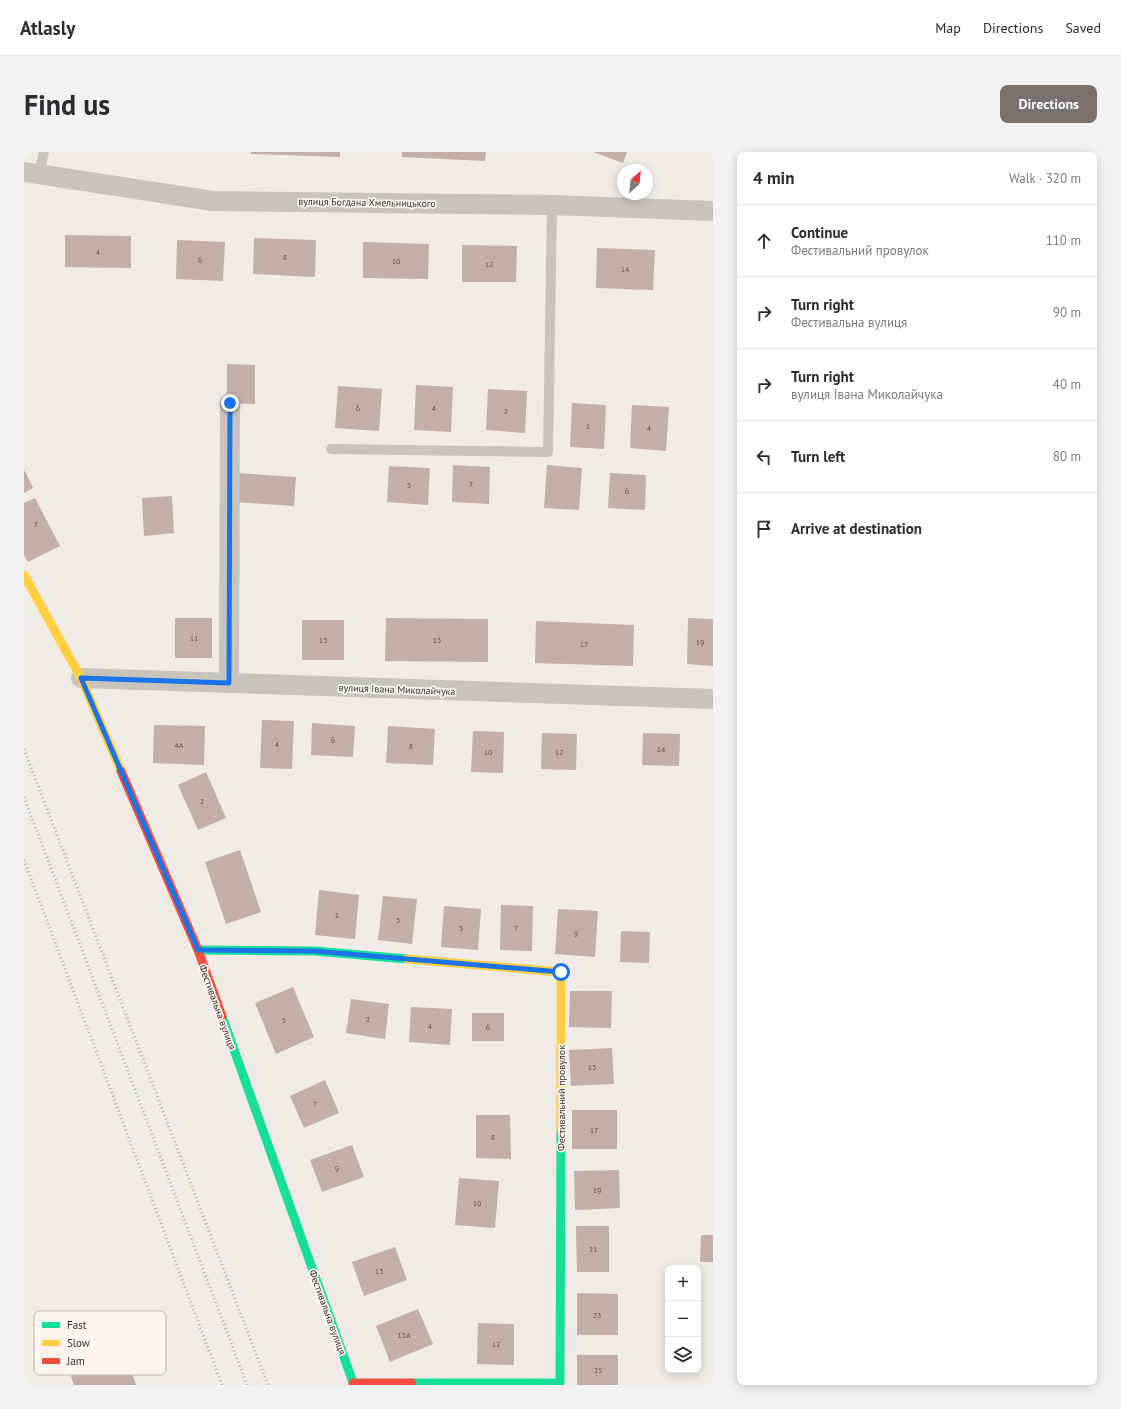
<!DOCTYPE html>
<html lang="en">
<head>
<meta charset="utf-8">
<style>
  body { margin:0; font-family:"PT Sans",sans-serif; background:#f2f2f3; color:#2b2b33 }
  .controls { position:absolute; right:12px; bottom:12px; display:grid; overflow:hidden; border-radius:8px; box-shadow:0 2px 10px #0003 }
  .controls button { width:36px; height:36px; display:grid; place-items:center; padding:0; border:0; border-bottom:1px solid #e1e1e2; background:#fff; color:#2b2b33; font:20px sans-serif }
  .compass { position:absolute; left:593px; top:12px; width:36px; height:36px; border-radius:50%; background:#fff; box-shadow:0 2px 10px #0003; rotate:27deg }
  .stop { position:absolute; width:12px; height:12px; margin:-9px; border:3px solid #1a73e8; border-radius:50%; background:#fff }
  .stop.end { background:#1a73e8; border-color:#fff; box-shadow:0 1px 4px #0008 }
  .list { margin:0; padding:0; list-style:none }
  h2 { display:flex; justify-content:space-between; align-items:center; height:52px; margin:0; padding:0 16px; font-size:17px }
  h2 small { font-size:13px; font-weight:400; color:#7c7c81 }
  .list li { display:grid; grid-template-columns:26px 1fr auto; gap:12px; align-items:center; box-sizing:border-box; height:72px; padding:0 16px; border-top:1px solid #e1e1e2 }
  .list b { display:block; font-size:15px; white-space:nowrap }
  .list p { margin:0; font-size:13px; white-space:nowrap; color:#7c7c81 }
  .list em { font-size:13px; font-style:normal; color:#7c7c81 }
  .icon { flex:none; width:22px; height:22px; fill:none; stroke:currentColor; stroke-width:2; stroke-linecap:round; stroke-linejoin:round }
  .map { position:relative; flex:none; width:689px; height:1233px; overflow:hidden; border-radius:8px }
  header { display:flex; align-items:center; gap:24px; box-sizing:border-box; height:56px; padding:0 20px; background:#fff; border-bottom:1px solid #e1e1e2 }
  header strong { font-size:19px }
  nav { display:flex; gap:22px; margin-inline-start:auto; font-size:14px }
  .intro { display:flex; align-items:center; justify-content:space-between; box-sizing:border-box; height:96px; padding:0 24px }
  h1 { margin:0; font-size:28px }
  .button { padding:10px 18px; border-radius:8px; background:#7a716c; color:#fff; font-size:14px; font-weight:700 }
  main { display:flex; gap:24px; padding:0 24px }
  aside { flex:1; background:#fff; border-radius:8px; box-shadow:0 2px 10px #0003 }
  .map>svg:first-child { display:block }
  .building { fill:#c3afa7 }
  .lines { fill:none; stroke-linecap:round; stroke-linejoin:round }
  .lane { stroke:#c9c3be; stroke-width:10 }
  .street { stroke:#c9c3be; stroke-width:20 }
  .fast { stroke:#16e098; stroke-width:9 }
  .slow { stroke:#ffcf43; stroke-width:9 }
  .jam { stroke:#f24e42; stroke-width:9 }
  .rail { stroke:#b1aca8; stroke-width:3; stroke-dasharray:1 3; stroke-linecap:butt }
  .route { stroke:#1a73e8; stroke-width:5 }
  .labels { text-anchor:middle; stroke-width:3.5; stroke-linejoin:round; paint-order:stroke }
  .number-label { font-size:8px; fill:#5d504a }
  .street-label { font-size:10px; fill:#3b302b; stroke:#fbf5ee }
  .key { fill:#fbf5ee; stroke:#c1bab4; stroke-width:1 }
  .key-label { font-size:11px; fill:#3b302b }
</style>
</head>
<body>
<header>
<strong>Atlasly</strong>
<nav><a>Map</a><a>Directions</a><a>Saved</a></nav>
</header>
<div class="intro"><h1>Find us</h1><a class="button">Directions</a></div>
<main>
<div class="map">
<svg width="689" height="1233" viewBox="0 0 689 1233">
  <rect width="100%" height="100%" fill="#f0ebe5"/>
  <!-- building -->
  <g class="building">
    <polygon points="227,0 316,0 316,5 227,2"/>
    <polygon points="378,0 462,0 461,9 378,5"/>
    <polygon points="569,0 603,0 599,11"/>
    <polygon points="41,83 107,84 107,116 41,115"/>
    <polygon points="230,86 292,88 291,125 229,122"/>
    <polygon points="153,88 201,90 199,129 152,127"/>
    <polygon points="339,90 405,92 404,127 339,126"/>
    <polygon points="438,93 493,94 492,130 438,130"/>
    <polygon points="573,96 631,98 629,138 572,136"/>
    <polygon points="203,212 231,213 231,252 203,251"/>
    <polygon points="392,233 429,235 427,280 390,278"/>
    <polygon points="314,234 358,237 355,279 311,276"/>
    <polygon points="464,237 503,239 501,281 462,278"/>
    <polygon points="548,251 582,253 580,297 546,295"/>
    <polygon points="608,253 645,255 642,299 606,296"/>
    <polygon points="429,313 466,315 465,352 428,350"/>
    <polygon points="523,313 558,316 555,358 520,356"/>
    <polygon points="365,314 406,316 404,353 363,350"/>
    <polygon points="0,317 9,336 0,341"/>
    <polygon points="213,321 272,325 270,354 211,350"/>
    <polygon points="586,321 622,323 621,358 584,356"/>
    <polygon points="148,344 150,381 120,384 118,346"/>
    <polygon points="11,346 36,394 4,410 0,403 0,351"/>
    <rect x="151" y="466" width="37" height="40"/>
    <polygon points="362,466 464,467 464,510 361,509"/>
    <polygon points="664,466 689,467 689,514 663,512"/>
    <rect x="278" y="468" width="42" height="40"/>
    <polygon points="512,469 610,473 609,514 511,511"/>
    <polygon points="238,568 270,569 268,617 236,616"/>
    <polygon points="288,571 331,574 329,605 287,603"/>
    <polygon points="130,573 181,574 180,613 129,611"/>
    <polygon points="364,574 411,577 409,613 362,611"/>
    <polygon points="449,579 480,580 479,621 447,620"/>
    <polygon points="518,581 553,582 552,618 517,617"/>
    <polygon points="619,581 656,582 655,614 618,613"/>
    <polygon points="182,620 202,666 174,678 154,633"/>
    <polygon points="216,698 237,760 202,772 181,710"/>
    <polygon points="295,738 335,743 331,787 291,783"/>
    <polygon points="359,744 393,747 388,792 354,788"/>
    <polygon points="477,753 509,754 508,799 476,798"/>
    <polygon points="420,754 457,757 454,798 417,795"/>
    <polygon points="534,757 574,759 571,805 531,802"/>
    <polygon points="597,779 626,780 625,811 596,810"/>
    <polygon points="269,835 290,885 252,902 231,851"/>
    <polygon points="546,839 588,839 587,876 545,875"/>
    <polygon points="327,847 365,852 361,887 322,881"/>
    <polygon points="387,855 428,857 426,893 385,890"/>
    <rect x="448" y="861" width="32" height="28"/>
    <polygon points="588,896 590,932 547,934 545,898"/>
    <polygon points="301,928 315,961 280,976 266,944"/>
    <rect x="548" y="958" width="45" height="39"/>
    <polygon points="452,963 486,963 487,1007 452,1006"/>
    <polygon points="328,993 340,1025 298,1040 286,1008"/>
    <polygon points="595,1018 596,1056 551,1058 550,1019"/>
    <polygon points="435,1026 475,1029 471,1076 431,1073"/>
    <polygon points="552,1074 585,1074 585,1120 553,1120"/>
    <polygon points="677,1083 689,1083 689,1110 676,1110"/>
    <polygon points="371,1095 383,1128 340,1144 328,1110"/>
    <polygon points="553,1141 594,1142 594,1183 553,1183"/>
    <polygon points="394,1157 409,1192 366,1210 352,1174"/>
    <polygon points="454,1171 490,1172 490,1213 453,1212"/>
    <polygon points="96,1183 112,1233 50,1233 39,1202"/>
    <rect x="553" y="1203" width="41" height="30"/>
  </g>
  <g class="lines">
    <!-- lane -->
    <g class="lane">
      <polyline points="15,21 20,0"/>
      <polyline points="307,297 524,300 528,53"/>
    </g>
    <!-- street -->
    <g class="street">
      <polyline points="0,20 189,49 528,53 689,59"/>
      <polyline points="57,526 689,547"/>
      <polyline points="205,531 206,251"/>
    </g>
    <!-- fast -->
    <g class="fast">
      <polyline points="174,798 291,799 383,807"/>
      <polyline points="198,864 330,1233"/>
      <polyline points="388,1231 536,1231 537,978"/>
    </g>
    <!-- slow -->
    <g class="slow">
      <polyline points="0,423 57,526 97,619"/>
      <polyline points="383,807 537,820 537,978"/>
    </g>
    <!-- jam -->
    <g class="jam">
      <polyline points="97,619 174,798 198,864"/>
      <polyline points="329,1231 388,1231"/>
    </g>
    <!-- rail -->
    <g class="rail">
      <polyline points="0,597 244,1233"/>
      <polyline points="0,645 223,1233"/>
      <polyline points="0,708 198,1233"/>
    </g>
  </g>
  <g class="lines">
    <!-- route -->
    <polyline class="route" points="206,251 205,531 57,526 174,798 290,799 537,820"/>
  </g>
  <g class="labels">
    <!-- number labels -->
    <g class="number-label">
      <text x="74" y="103">4</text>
      <text x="261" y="108">8</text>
      <text x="176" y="111">6</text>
      <text x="372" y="112">10</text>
      <text x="465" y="115">12</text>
      <text x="601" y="120">14</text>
      <text x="334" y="259">6</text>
      <text x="410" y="259">4</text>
      <text x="482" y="262">2</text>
      <text x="564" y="277">1</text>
      <text x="625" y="279">4</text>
      <text x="447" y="335">7</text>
      <text x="385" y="336">5</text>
      <text x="603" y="342">6</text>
      <text x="12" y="375">7</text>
      <text x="170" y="489">11</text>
      <text x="299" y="491">13</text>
      <text x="413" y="491">15</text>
      <text x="676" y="493">19</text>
      <text x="560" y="495">17</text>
      <text x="309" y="591">6</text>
      <text x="253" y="595">4</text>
      <text x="155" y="596">4А</text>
      <text x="387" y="597">8</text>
      <text x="637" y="600">14</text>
      <text x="464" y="603">10</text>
      <text x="535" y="603">12</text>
      <text x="178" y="652">2</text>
      <text x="313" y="766">1</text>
      <text x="374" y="771">3</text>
      <text x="437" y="779">5</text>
      <text x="492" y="779">7</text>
      <text x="552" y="784">9</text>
      <text x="344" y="870">2</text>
      <text x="260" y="871">5</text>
      <text x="406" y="877">4</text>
      <text x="464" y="878">6</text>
      <text x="568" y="918">15</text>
      <text x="291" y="955">7</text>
      <text x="570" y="981">17</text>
      <text x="469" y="988">8</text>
      <text x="313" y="1019">9</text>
      <text x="573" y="1041">19</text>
      <text x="453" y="1054">10</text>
      <text x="569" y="1100">21</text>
      <text x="355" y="1122">13</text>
      <text x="573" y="1166">23</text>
      <text x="380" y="1186">15А</text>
      <text x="472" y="1195">12</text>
      <text x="574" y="1221">25</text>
    </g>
    <!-- street labels -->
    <g class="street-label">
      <text transform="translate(343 50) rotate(1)" y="4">вулиця Богдана Хмельницького</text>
      <text transform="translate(373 537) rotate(2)" y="4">вулиця Івана Миколайчука</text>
      <text transform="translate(194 855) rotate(70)" y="4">Фестивальна вулиця</text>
      <text transform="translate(537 946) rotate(-90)" y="4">Фестивальний провулок</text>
      <text transform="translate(304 1160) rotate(70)" y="4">Фестивальна вулиця</text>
    </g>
  </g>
  <!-- legend -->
  <rect x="10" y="1159" width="132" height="64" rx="6" class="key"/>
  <rect x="18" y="1170" width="18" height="6" fill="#16e098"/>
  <rect x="18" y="1188" width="18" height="6" fill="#ffcf43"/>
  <rect x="18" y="1206" width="18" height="6" fill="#f24e42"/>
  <g class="key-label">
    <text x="43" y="1177">Fast</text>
    <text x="43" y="1195">Slow</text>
    <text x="43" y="1213">Jam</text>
  </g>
</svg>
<div class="controls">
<button>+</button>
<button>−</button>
<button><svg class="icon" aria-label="layers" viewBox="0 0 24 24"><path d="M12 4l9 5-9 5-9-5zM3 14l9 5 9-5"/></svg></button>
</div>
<svg class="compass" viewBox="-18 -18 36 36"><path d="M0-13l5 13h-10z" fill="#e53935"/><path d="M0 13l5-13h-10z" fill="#7c7c81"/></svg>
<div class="stop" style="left:537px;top:820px"></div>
<div class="stop end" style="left:206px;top:251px"></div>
</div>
<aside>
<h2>4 min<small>Walk · 320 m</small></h2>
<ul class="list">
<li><svg class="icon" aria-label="ahead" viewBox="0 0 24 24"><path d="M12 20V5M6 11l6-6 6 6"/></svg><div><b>Continue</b><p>Фестивальний провулок</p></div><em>110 m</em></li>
<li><svg class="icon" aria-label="right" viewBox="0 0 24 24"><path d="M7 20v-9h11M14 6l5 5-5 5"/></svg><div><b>Turn right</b><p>Фестивальна вулиця</p></div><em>90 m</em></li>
<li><svg class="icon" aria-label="right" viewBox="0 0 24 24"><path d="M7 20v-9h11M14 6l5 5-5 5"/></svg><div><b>Turn right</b><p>вулиця Івана Миколайчука</p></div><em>40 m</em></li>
<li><svg class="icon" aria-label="left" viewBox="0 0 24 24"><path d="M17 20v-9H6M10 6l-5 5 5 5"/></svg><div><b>Turn left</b></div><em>80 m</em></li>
<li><svg class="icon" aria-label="arrive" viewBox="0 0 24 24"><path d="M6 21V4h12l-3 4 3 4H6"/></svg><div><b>Arrive at destination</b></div></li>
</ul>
</aside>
</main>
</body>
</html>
